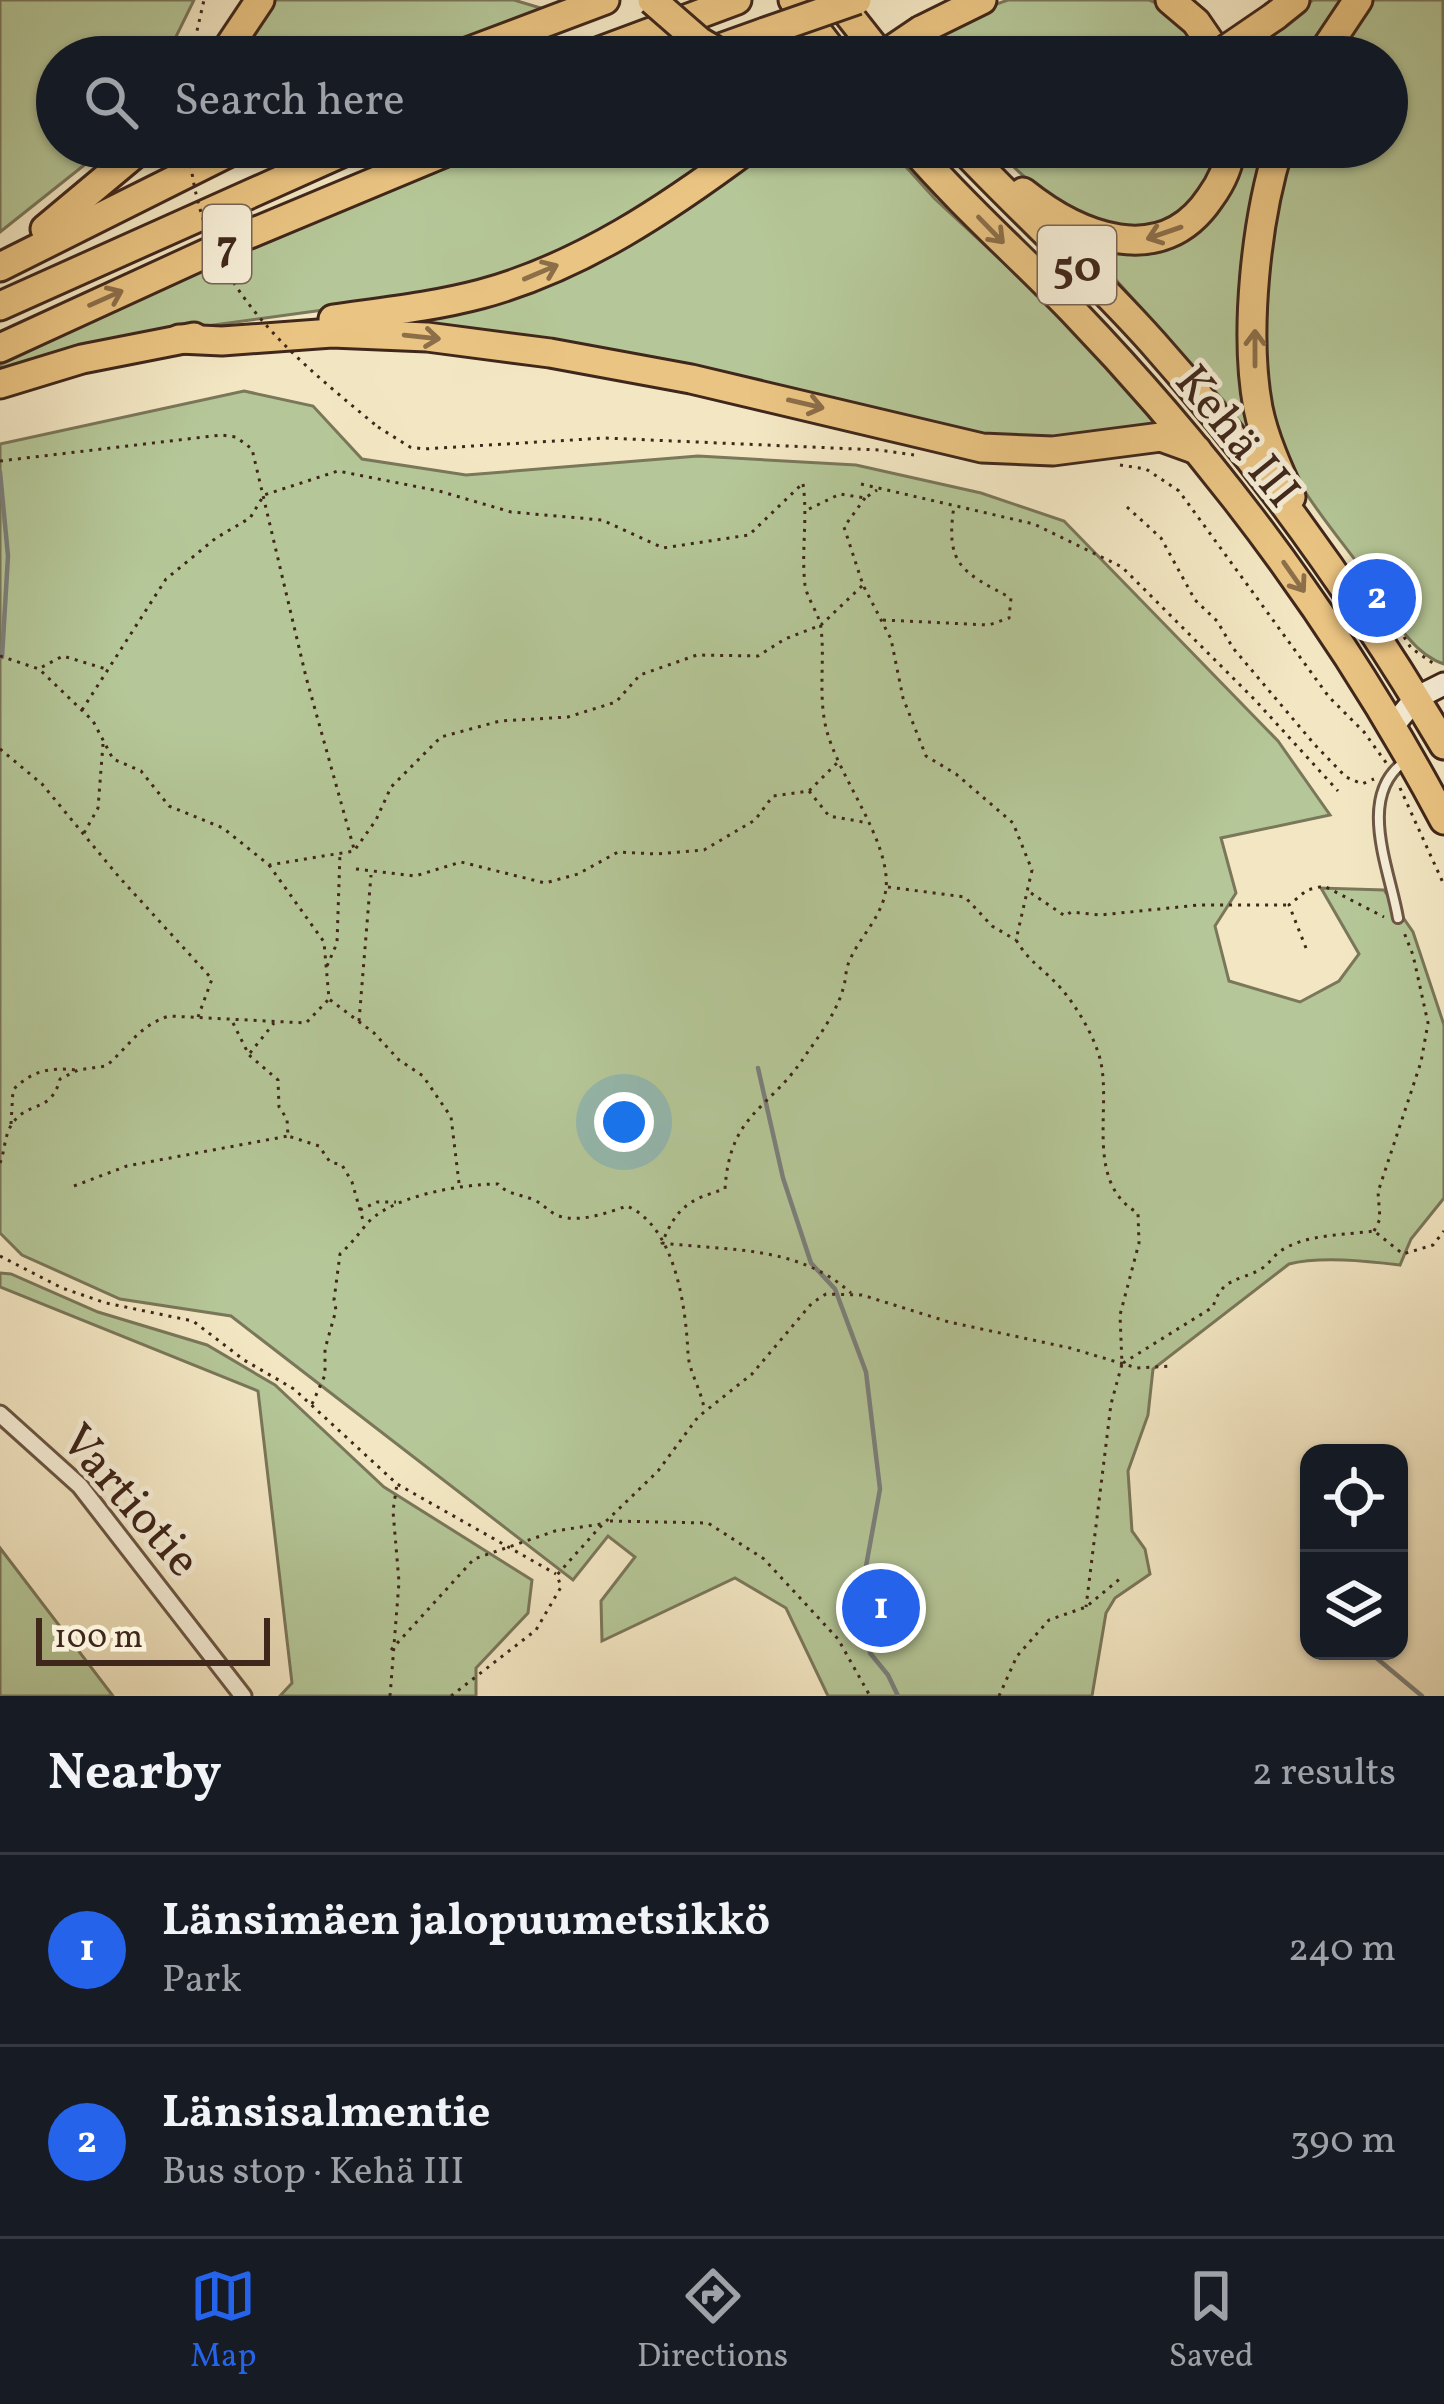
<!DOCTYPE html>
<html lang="en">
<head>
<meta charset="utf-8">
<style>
  body { margin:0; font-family:Vollkorn,serif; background:#242831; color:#f1f3f6 }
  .controls { position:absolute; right:36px; bottom:36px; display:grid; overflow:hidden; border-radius:24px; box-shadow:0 3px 9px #0004 }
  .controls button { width:108px; height:108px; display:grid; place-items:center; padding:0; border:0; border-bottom:3px solid #363941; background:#171b24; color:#f1f3f6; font:60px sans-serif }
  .scale { position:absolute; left:36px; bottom:30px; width:234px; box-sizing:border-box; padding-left:12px; border:6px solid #40271b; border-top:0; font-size:33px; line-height:42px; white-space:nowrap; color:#40271b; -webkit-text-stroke:9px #f7efd8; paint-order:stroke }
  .you { position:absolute; left:624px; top:1122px; width:42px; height:42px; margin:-30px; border:9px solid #fff; border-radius:50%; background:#1a73e8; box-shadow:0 0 0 18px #1a73e833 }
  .badge { display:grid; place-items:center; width:78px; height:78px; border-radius:50%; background:#2563eb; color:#fff; font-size:39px; font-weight:700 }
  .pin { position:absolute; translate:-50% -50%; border:6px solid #fff; box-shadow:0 3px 12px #0006 }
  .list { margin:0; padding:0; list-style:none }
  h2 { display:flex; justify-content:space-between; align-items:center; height:156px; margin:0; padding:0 48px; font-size:51px }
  h2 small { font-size:39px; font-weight:400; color:#9ea1a6 }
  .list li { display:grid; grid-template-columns:78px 1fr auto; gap:36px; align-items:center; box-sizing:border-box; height:192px; padding:0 48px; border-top:3px solid #363941 }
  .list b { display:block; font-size:45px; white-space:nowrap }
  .list p { margin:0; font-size:39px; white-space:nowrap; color:#9ea1a6 }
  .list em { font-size:39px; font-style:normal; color:#9ea1a6 }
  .icon { flex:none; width:66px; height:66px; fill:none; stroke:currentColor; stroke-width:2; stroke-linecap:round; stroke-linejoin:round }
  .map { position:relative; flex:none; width:1444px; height:1696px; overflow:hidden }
  .search { position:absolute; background:#171b24; box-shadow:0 3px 9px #0004; left:36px; right:36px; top:36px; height:132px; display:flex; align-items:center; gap:30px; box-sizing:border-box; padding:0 42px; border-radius:66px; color:#9ea1a6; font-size:45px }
  .sheet { height:540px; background:#171b24 }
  nav { display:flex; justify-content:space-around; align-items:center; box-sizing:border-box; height:168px; border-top:3px solid #363941; background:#171b24; font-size:33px; color:#9ea1a6 }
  nav a { display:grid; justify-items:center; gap:6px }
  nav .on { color:#2563eb }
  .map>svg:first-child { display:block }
  .green { fill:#b5c798; stroke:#7a775a; stroke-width:3 }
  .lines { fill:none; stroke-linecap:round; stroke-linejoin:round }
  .stream { stroke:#7b807d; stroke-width:4.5 }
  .lane-casing { stroke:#6d5745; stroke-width:14 }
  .street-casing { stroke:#6d5745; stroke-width:21 }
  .secondary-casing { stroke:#40271b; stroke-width:27 }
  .highway-casing { stroke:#40271b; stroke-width:33 }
  .path { stroke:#40271b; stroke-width:3; stroke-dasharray:3 6; stroke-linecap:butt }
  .lane { stroke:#f7efd8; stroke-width:8 }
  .street { stroke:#f7efd8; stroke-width:15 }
  .secondary { stroke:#f7efd8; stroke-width:21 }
  .highway { stroke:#eac482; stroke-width:27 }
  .highway-bridge-casing { stroke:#40271b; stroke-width:33; stroke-linecap:butt }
  .path-bridge { stroke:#40271b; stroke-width:3; stroke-dasharray:3 6; stroke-linecap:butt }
  .highway-bridge { stroke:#eac482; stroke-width:27 }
  .oneway { stroke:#8c6e49 }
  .labels { text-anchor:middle; stroke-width:10; stroke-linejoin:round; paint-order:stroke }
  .shield { fill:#f7efd8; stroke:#776354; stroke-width:3 }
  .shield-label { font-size:45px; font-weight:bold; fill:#40271b }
  .street-label { font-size:48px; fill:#40271b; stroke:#f7efd8 }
</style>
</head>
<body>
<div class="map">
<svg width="1444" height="1696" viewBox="0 0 1444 1696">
  <rect width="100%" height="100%" fill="#f3e7c3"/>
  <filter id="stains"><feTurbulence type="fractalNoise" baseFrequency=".00167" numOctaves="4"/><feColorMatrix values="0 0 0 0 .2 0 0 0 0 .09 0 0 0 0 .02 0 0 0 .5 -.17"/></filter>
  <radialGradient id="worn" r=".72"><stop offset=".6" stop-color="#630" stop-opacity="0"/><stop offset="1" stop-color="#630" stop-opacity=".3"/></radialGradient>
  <!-- green -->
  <g class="green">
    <polygon points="0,0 194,0 166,57 57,57 57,147 107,147 0,232"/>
    <polygon points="269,0 514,0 544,9 425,57 232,57"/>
    <polygon points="1008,0 1149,0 1159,4 1205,49 1190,57 913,57 908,51 985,8"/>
    <polygon points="1313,0 1347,0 1310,57 1238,57"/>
    <path d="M1366,0H1443L1444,664C1408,653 1387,605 1367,576C1344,544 1317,513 1297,479C1242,388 1268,245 1292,147H1387V57H1331Z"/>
    <path d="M498,147H734L613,230L538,266L440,294L162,332L0,376V365C163,286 329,214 498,147Z"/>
    <polygon points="768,147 888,147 935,199 1071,325 1158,420 1146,427 1023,442 386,323 663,220"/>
    <path d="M994,147H1222C1216,162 1211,185 1199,198C1134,269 1044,201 994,147Z"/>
    <polygon points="1241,147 1274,147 1257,228 1265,454 1224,401 1076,235 1154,246"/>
    <path d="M244,391L313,406L362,459L466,475L698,456L856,465L981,493L1064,521L1278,741L1330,815L1221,838L1236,893L1215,926L1229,981L1300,1002L1339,981L1359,954L1321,888L1384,890L1413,932L1444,1025V1198L1411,1239L1400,1265C1367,1261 1320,1256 1289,1264L1153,1369L1148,1415L1128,1471L1132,1531L1145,1549L1150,1574L1115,1598L1106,1613L1092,1696H828L786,1608L735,1578L602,1641L601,1601L635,1557L608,1536L573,1580L231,1316L120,1299L22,1255L0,1233V444Z"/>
    <polygon points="0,1273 11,1274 98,1312 207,1345 275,1385 384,1487 532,1580 528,1613 476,1668 476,1696 280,1696 292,1683 258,1391 0,1287"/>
    <polygon points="0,1548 113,1696 0,1696"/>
  </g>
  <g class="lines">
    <!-- stream -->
    <g class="stream">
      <polyline points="0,472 8,556 2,657"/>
      <polyline points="758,1068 783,1178 811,1263 835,1289 866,1372 880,1489 861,1594 870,1653 888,1675 898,1696"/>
      <polyline points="1368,1651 1422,1696"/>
    </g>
    <!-- lane casing -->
    <g class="lane-casing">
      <path id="lane" d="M1398,918C1390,870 1356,797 1404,762"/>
    </g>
    <!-- street casing -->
    <g class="street-casing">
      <polyline id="street" points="0,1414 80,1486 243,1696"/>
    </g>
    <!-- secondary casing -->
    <g class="secondary-casing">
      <polyline id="secondary" points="1392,727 1416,698 1444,684"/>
    </g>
    <!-- highway casing -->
    <g class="highway-casing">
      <g id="highway">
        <polyline points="793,0 837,57"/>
        <polyline points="837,0 882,57"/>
        <polyline points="1170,0 1196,22 1220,57"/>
        <polyline points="1275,16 1295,0"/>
        <polyline points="921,30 982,0"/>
        <polyline points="222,57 260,0"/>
        <polyline points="454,57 605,0"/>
        <polyline points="584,57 737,0"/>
        <polyline points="695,57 765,32"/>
        <polyline points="1320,57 1358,0"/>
        <path d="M912,147C962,205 1020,256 1073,311C1219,463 1345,633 1444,820"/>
        <path d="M961,147C1024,214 1093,275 1154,344C1264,468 1360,603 1444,745"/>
        <path d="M1279,147C1256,220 1244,333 1258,408C1264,438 1278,469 1291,497"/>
        <path d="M1023,192C1078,236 1161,271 1210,198C1221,183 1229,166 1231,147"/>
        <polyline points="45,229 143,147"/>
        <polyline points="0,267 240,147"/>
        <polyline points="0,306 355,147"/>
        <path d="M333,319C382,312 432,307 481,294C581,267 668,208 750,147"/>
        <polyline points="179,339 222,341 332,333 427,337 550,353 691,379 982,448 1053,451 1161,437 1197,450"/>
        <polyline points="0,348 242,237 458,147"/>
        <polyline points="0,384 82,359 194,337"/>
      </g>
    </g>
    <!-- path -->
    <g class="path">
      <polyline points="191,57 204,0"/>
      <polyline points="378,427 410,447 423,449 605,438 879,450 914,455"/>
      <polyline points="0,461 221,435 236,437 252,449 306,677 354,849"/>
      <polyline points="1120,465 1146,469 1179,491 1329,697 1364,732 1387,764"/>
      <path d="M803,484C808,518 801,551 805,585C807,599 819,613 821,628C825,661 818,694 826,728C838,777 891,841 886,889C882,918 859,937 849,962C845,971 846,981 843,989C837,1011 820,1035 807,1053C770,1111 730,1111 725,1189C688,1200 677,1207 662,1243C729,1251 798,1245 851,1293"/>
      <polyline points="861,484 1034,524 1122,567 1255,700 1338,791"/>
      <path d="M865,498L844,527L863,585L891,639L903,698L926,756L956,774L1013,823L1032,870L1016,940C1029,961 1037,964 1054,981C1073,999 1096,1038 1101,1063C1111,1111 1085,1183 1138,1213L1139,1243L1120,1315L1122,1364L1111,1404L1086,1607"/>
      <polyline points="1127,507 1161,538 1195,600 1217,621 1233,648 1315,745 1346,777 1362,784 1374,779"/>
      <polyline points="809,509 840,494 865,498 877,490"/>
      <path d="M883,620L989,625L1009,618L1011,598C962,572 945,565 954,506"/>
      <polyline points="1404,637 1411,648 1437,666"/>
      <polyline points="0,656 39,669 93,721 113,759 141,771 169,806 223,828 269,865 354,851 376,820 391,787 441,737 500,721 568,717 616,702 640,675 697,655 758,656 785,639 821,625 863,585"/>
      <polyline points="42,667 63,656 106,669"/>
      <polyline points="82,710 166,579 216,538 250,518 264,495 338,471 439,491 511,512 602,520 663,548 749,535 801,485"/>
      <polyline points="0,749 42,784 119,877 212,979 198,1017"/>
      <polyline points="1400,788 1444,885"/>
      <polyline points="809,791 829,816 863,822"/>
      <polyline points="84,833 98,808 103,744"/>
      <polyline points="269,865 324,942 329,999 374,1033 399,1060 423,1076 451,1117 459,1183"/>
      <polyline points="356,869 415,876 461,862 545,883 578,874 618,852 657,854 704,850 755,820 773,796 809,791 837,763"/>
      <polyline points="888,887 965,897 992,926 1016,940"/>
      <polyline points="1031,893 1065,916 1071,912 1100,915 1199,905 1289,905"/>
      <polyline points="1306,948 1289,905 1307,890 1324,886 1384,917"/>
      <polyline points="327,966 337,943 340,853"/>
      <polyline points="359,1021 371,875"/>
      <polyline points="233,1023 249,1055 278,1080 279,1107 287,1119 288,1136 319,1146 330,1162 342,1165 352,1182 364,1224"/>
      <polyline points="250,1053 274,1023"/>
      <path d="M11,1124L13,1090C31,1071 50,1067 76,1070"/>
      <path d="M0,1163C5,1151 4,1136 12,1124C28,1100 51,1114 60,1079L78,1070L106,1066C129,1047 138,1026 169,1016L306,1023L329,999"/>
      <polyline points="74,1186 127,1166 288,1136"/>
      <polyline points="360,1210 377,1202 396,1202"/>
      <polyline points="1374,1231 1380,1219 1378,1192 1421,1062 1428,1023 1413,955 1403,930"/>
      <polyline points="0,1256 62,1288 106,1303 193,1321 244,1360 294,1389 397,1484 556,1574"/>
      <path d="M1123,1363L1213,1307C1222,1277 1238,1282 1261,1269C1269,1264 1274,1255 1282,1250C1307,1234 1345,1235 1374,1231L1403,1254L1433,1245L1444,1231"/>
      <path d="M312,1404L325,1375V1349L336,1310L334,1300L340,1254C350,1245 357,1236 365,1226C388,1196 462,1184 498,1184C508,1195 521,1194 534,1200C544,1204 548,1212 559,1216C580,1223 607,1213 627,1206C676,1227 686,1309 688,1354C689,1371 701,1390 704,1408"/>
      <polyline points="610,1521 708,1523 764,1559 838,1639 870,1696"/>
      <polyline points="391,1650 474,1559 555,1531 601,1524"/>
      <polyline points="390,1696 399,1582 393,1511 397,1484"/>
      <polyline points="451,1696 536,1630 561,1587 557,1575 598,1529 658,1471 698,1417 752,1374 812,1303 826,1294 862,1295 949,1322 1070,1348 1137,1368 1171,1366"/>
      <polyline points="999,1696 1017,1656 1049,1620 1086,1607 1122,1577"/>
    </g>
    <!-- lane -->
    <use href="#lane" class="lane"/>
    <!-- street -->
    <use href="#street" class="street"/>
    <!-- secondary -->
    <use href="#secondary" class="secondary"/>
    <!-- highway -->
    <use href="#highway" class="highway"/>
    <!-- highway-bridge casing -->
    <g class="highway-bridge-casing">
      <g id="highway-bridge">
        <polyline points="652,0 699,41 726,57"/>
        <polyline points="765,32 857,0"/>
        <polyline points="881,57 921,30"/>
        <polyline points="1215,57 1275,16"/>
      </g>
    </g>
    <!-- path-bridge -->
    <path class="path-bridge" d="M189,147C199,280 282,348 378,427"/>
    <!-- highway-bridge -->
    <use href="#highway-bridge" class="highway-bridge"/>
  </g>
  <!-- one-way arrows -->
  <defs><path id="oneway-shaft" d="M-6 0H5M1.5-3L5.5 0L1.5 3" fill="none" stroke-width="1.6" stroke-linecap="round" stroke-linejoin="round" transform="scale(3)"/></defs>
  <g class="oneway">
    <use href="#oneway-shaft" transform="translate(991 230) rotate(46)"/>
    <use href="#oneway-shaft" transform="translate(1164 233) rotate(161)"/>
    <use href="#oneway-shaft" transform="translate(541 272) rotate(-23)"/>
    <use href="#oneway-shaft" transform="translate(106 298) rotate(-24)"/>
    <use href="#oneway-shaft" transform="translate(422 337) rotate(6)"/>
    <use href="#oneway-shaft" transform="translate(1255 348) rotate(-90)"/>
    <use href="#oneway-shaft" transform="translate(806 404) rotate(13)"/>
    <use href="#oneway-shaft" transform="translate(1294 577) rotate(55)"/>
  </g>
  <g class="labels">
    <!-- shield labels -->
    <g class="shield">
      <rect x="203" y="205" width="48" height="78" rx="9"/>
      <rect x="1038" y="226" width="78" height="78" rx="9"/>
    </g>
    <g class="shield-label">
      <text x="227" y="260">7</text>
      <text x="1077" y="281">50</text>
    </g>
    <!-- street labels -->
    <g class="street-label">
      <text transform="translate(1239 435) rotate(51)" y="17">Kehä III</text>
      <text transform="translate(132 1499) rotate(49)" y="17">Vartiotie</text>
    </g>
  </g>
  <rect width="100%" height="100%" filter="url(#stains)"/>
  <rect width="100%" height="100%" fill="url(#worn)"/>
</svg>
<div class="controls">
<button><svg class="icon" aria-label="locate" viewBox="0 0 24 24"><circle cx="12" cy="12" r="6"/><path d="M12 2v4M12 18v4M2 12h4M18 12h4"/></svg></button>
<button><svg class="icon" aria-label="layers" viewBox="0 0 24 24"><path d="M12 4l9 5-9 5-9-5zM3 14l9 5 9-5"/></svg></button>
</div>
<div class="scale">100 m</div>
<div class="you"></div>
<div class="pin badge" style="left:881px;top:1608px">1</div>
<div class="pin badge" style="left:1377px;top:598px">2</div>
<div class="search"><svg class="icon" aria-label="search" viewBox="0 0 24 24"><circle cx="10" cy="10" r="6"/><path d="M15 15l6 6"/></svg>Search here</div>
</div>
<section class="sheet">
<h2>Nearby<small>2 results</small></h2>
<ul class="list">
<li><span class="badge">1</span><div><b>Länsimäen jalopuumetsikkö</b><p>Park</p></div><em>240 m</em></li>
<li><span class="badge">2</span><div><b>Länsisalmentie</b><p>Bus stop · Kehä III</p></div><em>390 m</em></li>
</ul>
</section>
<nav>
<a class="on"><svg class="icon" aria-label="map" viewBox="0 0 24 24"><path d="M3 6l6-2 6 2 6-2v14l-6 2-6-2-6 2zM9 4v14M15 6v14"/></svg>Map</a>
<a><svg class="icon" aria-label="directions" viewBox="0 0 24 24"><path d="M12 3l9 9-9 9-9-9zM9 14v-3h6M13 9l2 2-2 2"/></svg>Directions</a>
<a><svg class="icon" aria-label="saved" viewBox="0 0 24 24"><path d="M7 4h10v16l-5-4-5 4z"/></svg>Saved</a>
</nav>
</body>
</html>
